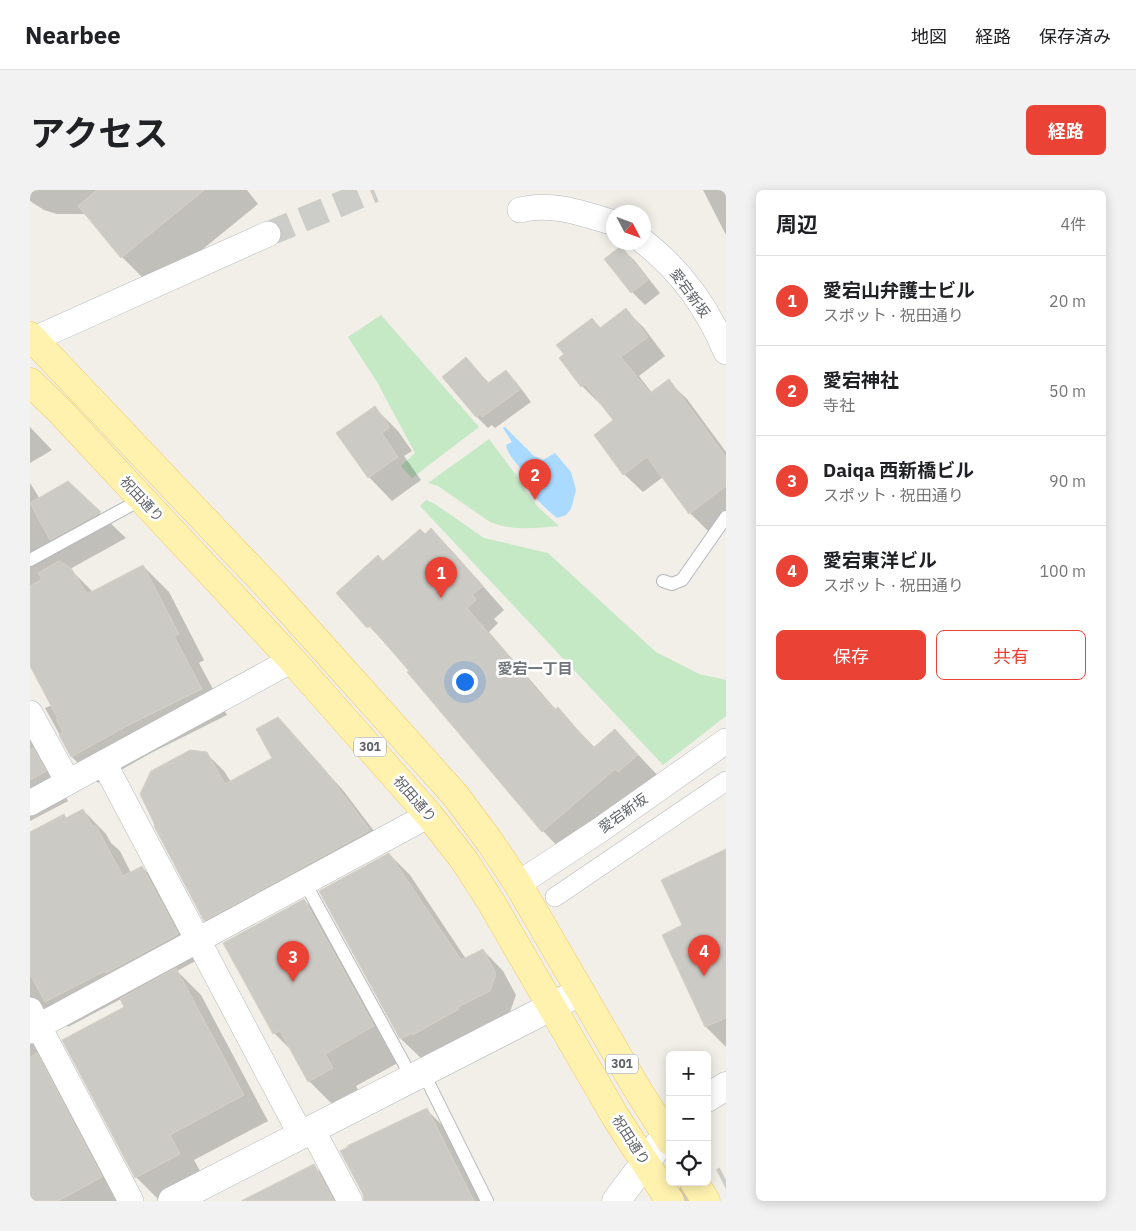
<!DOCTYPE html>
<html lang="ja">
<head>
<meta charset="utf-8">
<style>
  body { margin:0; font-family:"IBM Plex Sans","Noto Sans JP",sans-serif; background:#f2f2f2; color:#202124 }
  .controls { position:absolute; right:15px; bottom:15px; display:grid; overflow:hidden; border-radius:8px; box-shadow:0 2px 12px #0003 }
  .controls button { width:45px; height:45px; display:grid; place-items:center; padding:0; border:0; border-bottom:1px solid #e0e0e0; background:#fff; color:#202124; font:25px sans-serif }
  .compass { position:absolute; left:576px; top:15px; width:45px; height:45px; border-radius:50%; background:#fff; box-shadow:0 2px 12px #0003; rotate:131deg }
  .you { position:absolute; left:434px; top:491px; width:18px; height:18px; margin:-12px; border:4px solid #fff; border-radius:50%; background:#1a73e8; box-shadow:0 0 0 8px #1a73e833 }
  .badge { display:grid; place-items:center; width:32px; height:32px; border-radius:50%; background:#ea4335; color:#fff; font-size:16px; font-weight:700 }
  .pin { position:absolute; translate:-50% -41px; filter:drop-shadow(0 1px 2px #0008) }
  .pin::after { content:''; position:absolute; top:26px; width:18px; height:15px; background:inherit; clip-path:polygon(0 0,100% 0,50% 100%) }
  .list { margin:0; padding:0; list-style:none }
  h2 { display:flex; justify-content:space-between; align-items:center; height:65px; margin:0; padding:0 20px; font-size:21px }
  h2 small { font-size:16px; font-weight:400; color:#757577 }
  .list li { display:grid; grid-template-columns:32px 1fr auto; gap:15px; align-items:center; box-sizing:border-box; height:90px; padding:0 20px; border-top:1px solid #e0e0e0 }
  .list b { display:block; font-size:19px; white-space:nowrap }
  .list p { margin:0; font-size:16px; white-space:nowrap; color:#757577 }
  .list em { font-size:16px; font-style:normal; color:#757577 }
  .actions { display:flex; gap:10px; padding:15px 20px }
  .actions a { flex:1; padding:11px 0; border:1px solid #ea4335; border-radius:8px; text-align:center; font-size:18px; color:#ea4335 }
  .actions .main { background:#ea4335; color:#fff }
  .icon { flex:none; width:28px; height:28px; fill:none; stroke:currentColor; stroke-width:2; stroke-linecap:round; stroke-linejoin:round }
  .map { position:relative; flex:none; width:696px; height:1011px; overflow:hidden; border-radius:8px }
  header { display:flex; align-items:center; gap:30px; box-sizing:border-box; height:70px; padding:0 25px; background:#fff; border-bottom:1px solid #e0e0e0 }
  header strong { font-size:24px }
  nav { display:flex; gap:28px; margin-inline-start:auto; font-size:18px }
  .intro { display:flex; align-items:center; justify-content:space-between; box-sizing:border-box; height:120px; padding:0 30px }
  h1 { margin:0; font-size:35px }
  .button { padding:12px 22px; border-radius:8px; background:#ea4335; color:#fff; font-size:18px; font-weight:700 }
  main { display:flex; gap:30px; padding:0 30px }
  aside { flex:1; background:#fff; border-radius:8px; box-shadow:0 2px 12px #0003 }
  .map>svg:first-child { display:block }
  .green { fill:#c5e8c5 }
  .water { fill:#aadaff }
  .shadow { fill:#0003 }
  .building { fill:#cccac5; stroke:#d6d1c6 }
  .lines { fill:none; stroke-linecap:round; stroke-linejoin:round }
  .minor-tunnel { stroke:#ccccc8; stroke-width:25; stroke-dasharray:25 12; stroke-linecap:butt }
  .secondary-tunnel { stroke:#ccccc8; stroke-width:28; stroke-dasharray:28 14; stroke-linecap:butt }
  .service-casing { stroke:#b5b8bc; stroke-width:14 }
  .pedestrian-casing { stroke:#b5b8bc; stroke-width:20 }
  .minor-casing { stroke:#b5b8bc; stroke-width:26 }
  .tertiary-casing { stroke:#b5b8bc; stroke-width:29 }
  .secondary-casing { stroke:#b6babf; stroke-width:29 }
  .primary-casing { stroke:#f2c960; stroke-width:29 }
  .service { stroke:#fff; stroke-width:12 }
  .pedestrian { stroke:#fff; stroke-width:19 }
  .minor { stroke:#fff; stroke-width:25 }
  .tertiary { stroke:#fff; stroke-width:28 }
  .secondary { stroke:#fff; stroke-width:28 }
  .primary { stroke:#fff2af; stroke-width:28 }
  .labels { text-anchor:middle; stroke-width:5; stroke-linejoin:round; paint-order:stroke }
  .shield { fill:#fff; stroke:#8f9295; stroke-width:1 }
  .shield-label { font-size:12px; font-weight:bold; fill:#5f6368 }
  .street-label { font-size:14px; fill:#5f6368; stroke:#fff }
  .neighbourhood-label { font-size:15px; font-weight:bold; fill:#70757a; stroke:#fff }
</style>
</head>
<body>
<header>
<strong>Nearbee</strong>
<nav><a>地図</a><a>経路</a><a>保存済み</a></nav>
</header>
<div class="intro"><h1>アクセス</h1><a class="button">経路</a></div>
<main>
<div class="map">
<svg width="696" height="1011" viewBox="0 0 696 1011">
  <rect width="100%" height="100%" fill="#f1efe8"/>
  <!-- green -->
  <g class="green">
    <polygon points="351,125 449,237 382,288 371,276 385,263 347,192 318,147"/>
    <path d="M459,249L486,285L497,303L509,318L529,336C505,338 482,341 460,332L408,296L398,293Z"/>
    <polygon points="396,310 405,314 454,348 518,363 626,462 669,484 696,490 696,526 633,575 390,316"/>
  </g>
  <!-- water -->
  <path class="water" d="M475,237L504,266L513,270L525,263L541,282L546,300L541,319L536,325L527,328C518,320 505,310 500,299C498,294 498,289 495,284C488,274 479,268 476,255L482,252L473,238Z"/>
  <!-- shadow -->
  <g class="shadow">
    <polygon points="0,0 217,0 228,14 124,99 92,67 57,24 27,24 14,20 0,11"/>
    <polygon points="673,0 696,0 696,45"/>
    <polygon points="591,58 604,70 630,103 615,115 602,102 576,70"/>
    <polygon points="596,120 614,138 635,166 609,186 622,203 638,191 657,209 696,262 696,328 678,341 660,323 633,287 613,302 594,284 585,230 572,213 570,214 552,196 562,129 571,138"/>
    <polygon points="436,169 460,194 476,181 487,193 501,212 465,238 462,235 458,238 446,226"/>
    <polygon points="344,217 368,241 382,261 374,266 391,290 362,311 339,287"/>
    <polygon points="0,237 22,260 0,273"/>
    <polygon points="0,293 10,309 38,293 96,348 40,379 63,402 113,376 139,402 174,470 169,473 197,525 121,563 68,593 42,567 15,518 22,515 0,473"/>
    <polygon points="401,340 424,363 474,420 464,429 468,433 459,442 526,520 528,519 565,558 585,540 630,588 535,664 513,641 459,579 460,578 381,481 308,403"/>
    <polygon points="247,528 312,599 357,658 192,747 175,730 176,563 194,581 201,592 244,568"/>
    <polygon points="0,545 38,611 0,631"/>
    <polygon points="53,620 76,644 81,653 90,661 101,683 112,677 136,701 171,768 147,781 171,805 238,931 164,970 175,990 130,1011 106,987 34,850 95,817 91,809 38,837 32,831 17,831 95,1011 0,1011 0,648 34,625 37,629"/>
    <polygon points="696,660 696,857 676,837 634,746 654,736"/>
    <polygon points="359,664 380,685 436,769 453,760 473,781 486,805 480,822 448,838 449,840 392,869 371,849 290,702"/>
    <polygon points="274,710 306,742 375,869 326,896 334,911 311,923 279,891 263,862 244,843"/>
    <polygon points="397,920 413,936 451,1011 336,1011"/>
    <polygon points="284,976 300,992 310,1011 214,1011"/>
  </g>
  <!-- building -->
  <g class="building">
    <polygon points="67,0 174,0 91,68 48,16"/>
    <polygon points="591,56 618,90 601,103 574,69"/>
    <polygon points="596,118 618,147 591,167 620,203 639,189 696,267 696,296 659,324 617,267 593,285 564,245 583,230 555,194 551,197 529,168 534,164 526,155 562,128 570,138"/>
    <polygon points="436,167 458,193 476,180 491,199 452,227 450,224 446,227 412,187"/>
    <polygon points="345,216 360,237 352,243 368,267 338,288 306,243"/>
    <polygon points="38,291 71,322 20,350 0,313"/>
    <polygon points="401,338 453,396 442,405 446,410 437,418 524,520 528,517 563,558 585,539 608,565 588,582 585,579 512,642 377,482 379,481 340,436 337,438 306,403 348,365 353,371 390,339 395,344"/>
    <polygon points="29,371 41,378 57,404 113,375 149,444 144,446 172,499 95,537 41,567 29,545 33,542 26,530 28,529 0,476 0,396 12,389 8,383"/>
    <polygon points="248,527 295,580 340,640 174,731 124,636 125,635 110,604 121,581 160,560 177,562 195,594 242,568 226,539"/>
    <polygon points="3,558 16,581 0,590 0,560"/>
    <polygon points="53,619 63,637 66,636 93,686 112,676 148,744 76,783 75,781 15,812 0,784 0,642 34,624 36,628"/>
    <polygon points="696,659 696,828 675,837 632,745 652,735 631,690"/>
    <polygon points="359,663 431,770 453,759 466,784 460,801 428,817 429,819 383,845 383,843 370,849 289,701"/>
    <polygon points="274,709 344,836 295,864 303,878 278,892 250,841 243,844 193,753"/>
    <polygon points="146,778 214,905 140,945 150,964 105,988 32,850 94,817 90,809"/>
    <polygon points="7,863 72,987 28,1011 0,1011 0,867"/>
    <polygon points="397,918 444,1011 334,1011 333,1004 310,961 318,957 317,956"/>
    <polygon points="284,974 304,1011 211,1011"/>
  </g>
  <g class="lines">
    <!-- minor-tunnel -->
    <polyline class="minor-tunnel" points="238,44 344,0"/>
    <!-- secondary-tunnel -->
    <polyline class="secondary-tunnel" points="655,1011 696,990"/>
    <!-- service casing -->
    <g class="service-casing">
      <g id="service">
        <polyline points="0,370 112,309"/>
        <polyline points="633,391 642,394 652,390 696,327"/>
        <polyline points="275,693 382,888"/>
        <polyline points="393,882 457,1011"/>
      </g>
    </g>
    <!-- pedestrian casing -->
    <g class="pedestrian-casing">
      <polyline id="pedestrian" points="525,707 696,591"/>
    </g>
    <!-- minor casing -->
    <g class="minor-casing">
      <g id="minor">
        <path d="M490,20C522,12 552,23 584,33"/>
        <path d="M614,52C650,80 678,119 696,162"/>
        <polyline points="0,151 238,44"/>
        <polyline points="0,523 38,592"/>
        <polyline points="74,573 271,945"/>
        <polyline points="0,613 262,470"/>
        <polyline points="488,694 570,640 696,551"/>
        <polyline points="0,820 101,1011"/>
        <polyline points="0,841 399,625"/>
        <polyline points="282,939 320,1011"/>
      </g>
    </g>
    <!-- tertiary casing -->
    <g class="tertiary-casing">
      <g id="tertiary">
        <polyline points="677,908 696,896"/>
        <polyline points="142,1011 550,802"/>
      </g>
    </g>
    <!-- secondary casing -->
    <g class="secondary-casing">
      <polyline id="secondary" points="586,1011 636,945"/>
    </g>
    <!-- primary casing -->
    <g class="primary-casing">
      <g id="primary">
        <polyline points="0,146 244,403 425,605 460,652 488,694 606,897 640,951"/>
        <polyline points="0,192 29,220 262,470 399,625 434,670 461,712 585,926 640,1011"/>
        <polyline points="664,992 676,1011"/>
      </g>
    </g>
    <!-- service -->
    <use href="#service" class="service"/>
    <!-- pedestrian -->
    <use href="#pedestrian" class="pedestrian"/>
    <!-- minor -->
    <use href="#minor" class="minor"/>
    <!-- tertiary -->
    <use href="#tertiary" class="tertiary"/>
    <!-- secondary -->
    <use href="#secondary" class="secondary"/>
    <!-- primary -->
    <use href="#primary" class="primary"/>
  </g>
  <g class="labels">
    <!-- shield labels -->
    <g class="shield">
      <rect x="324" y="547.5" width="32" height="19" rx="4"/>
      <rect x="576" y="864.5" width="32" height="19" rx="4"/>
    </g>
    <g class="shield-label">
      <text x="340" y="561">301</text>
      <text x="592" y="878">301</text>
    </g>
    <!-- street labels -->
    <g class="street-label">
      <text transform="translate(660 103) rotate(54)" y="5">愛宕新坂</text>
      <text transform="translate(112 309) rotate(47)" y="5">祝田通り</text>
      <text transform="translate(385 609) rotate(49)" y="5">祝田通り</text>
      <text transform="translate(593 623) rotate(-35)" y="5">愛宕新坂</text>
      <text transform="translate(601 950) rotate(57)" y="5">祝田通り</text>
    </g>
    <!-- neighbourhood labels -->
    <g class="neighbourhood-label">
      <text x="505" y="484">愛宕一丁目</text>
    </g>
  </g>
</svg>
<div class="controls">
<button>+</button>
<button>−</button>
<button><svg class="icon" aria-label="locate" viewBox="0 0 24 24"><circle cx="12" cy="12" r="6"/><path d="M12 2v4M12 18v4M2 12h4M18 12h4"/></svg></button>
</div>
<svg class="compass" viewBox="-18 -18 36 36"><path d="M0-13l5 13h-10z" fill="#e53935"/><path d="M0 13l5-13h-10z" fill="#757577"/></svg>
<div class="you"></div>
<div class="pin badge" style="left:411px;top:408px">1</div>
<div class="pin badge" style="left:505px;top:310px">2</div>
<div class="pin badge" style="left:263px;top:792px">3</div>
<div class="pin badge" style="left:674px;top:786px">4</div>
</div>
<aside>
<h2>周辺<small>4件</small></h2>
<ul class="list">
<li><span class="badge">1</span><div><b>愛宕山弁護士ビル</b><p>スポット · 祝田通り</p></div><em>20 m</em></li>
<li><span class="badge">2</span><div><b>愛宕神社</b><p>寺社</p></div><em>50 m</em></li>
<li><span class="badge">3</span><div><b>Daiqa 西新橋ビル</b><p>スポット · 祝田通り</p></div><em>90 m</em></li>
<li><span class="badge">4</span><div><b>愛宕東洋ビル</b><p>スポット · 祝田通り</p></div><em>100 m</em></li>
</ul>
<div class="actions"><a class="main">保存</a><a>共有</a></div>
</aside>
</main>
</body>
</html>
